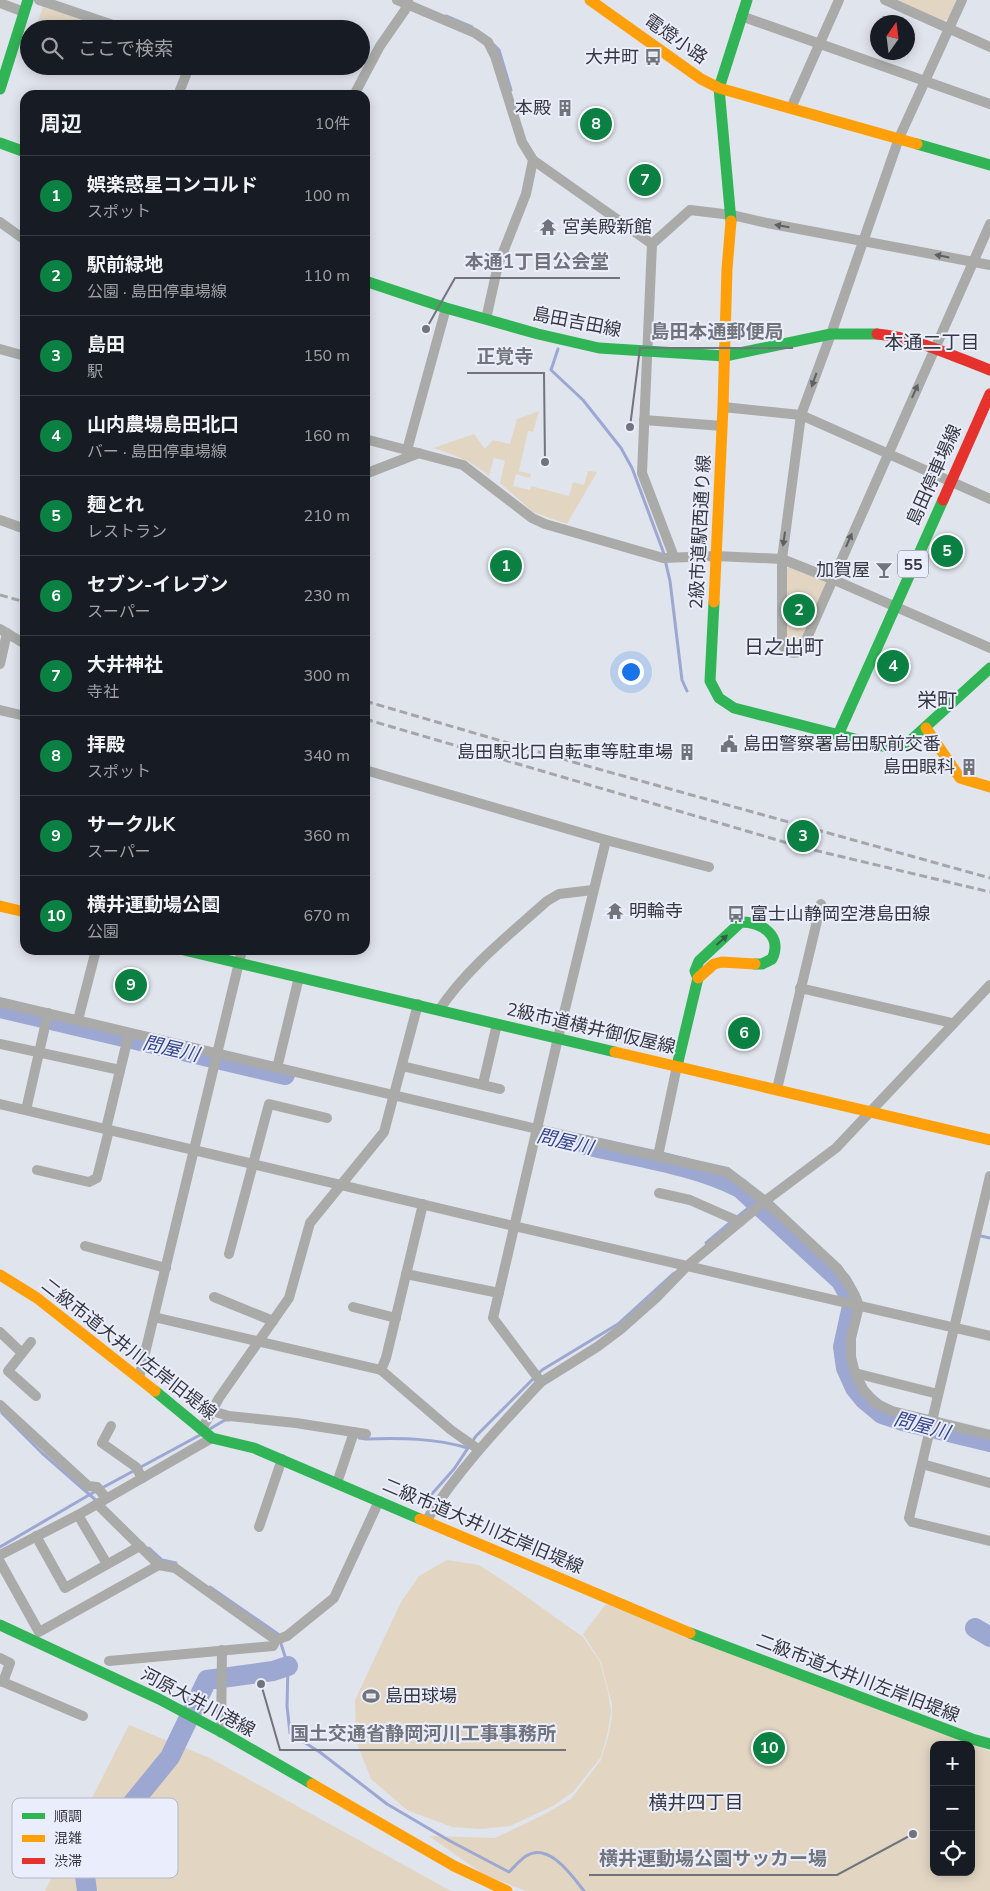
<!DOCTYPE html>
<html lang="ja">
<head>
<meta charset="utf-8">
<style>
  body { margin:0; font-family:"Nunito Sans","Noto Sans JP",sans-serif; background:#242831; color:#f1f3f6 }
  .controls { position:absolute; right:15px; bottom:15px; display:grid; overflow:hidden; border-radius:10px; box-shadow:0 2px 12px #0003 }
  .controls button { width:45px; height:45px; display:grid; place-items:center; padding:0; border:0; border-bottom:1px solid #363941; background:#171b24; color:#f1f3f6; font:25px sans-serif }
  .compass { position:absolute; left:870px; top:15px; width:45px; height:45px; border-radius:50%; background:#171b24; box-shadow:0 2px 12px #0003; rotate:14deg }
  .you { position:absolute; left:630px; top:671px; width:18px; height:18px; margin:-12px; border:4px solid #fff; border-radius:50%; background:#1a73e8; box-shadow:0 0 0 8px #1a73e833 }
  .badge { display:grid; place-items:center; width:32px; height:32px; border-radius:50%; background:#0b8043; color:#fff; font-size:16px; font-weight:700 }
  .pin { position:absolute; translate:-50% -50%; border:2px solid #fff; box-shadow:0 1px 5px #0006 }
  .list { margin:0; padding:0; list-style:none }
  h2 { display:flex; justify-content:space-between; align-items:center; height:65px; margin:0; padding:0 20px; font-size:21px }
  h2 small { font-size:16px; font-weight:400; color:#9ea1a6 }
  .list li { display:grid; grid-template-columns:32px 1fr auto; gap:15px; align-items:center; box-sizing:border-box; height:80px; padding:0 20px; border-top:1px solid #363941 }
  .list b { display:block; font-size:19px; white-space:nowrap }
  .list p { margin:0; font-size:16px; white-space:nowrap; color:#9ea1a6 }
  .list em { font-size:16px; font-style:normal; color:#9ea1a6 }
  .icon { flex:none; width:28px; height:28px; fill:none; stroke:currentColor; stroke-width:2; stroke-linecap:round; stroke-linejoin:round }
  .map { position:relative; flex:none; width:990px; height:1891px; overflow:hidden }
  .search { position:absolute; background:#171b24; box-shadow:0 2px 12px #0003; left:20px; top:20px; width:350px; height:55px; display:flex; align-items:center; gap:12px; box-sizing:border-box; padding:0 18px; border-radius:28px; color:#9ea1a6; font-size:19px }
  .panel { position:absolute; background:#171b24; box-shadow:0 2px 12px #0003; left:20px; top:90px; width:350px; height:865px; border-radius:15px }
  .map>svg:first-child { display:block }
  .green { fill:#e2d6c3; fill-rule:evenodd }
  .lines { fill:none; stroke-linecap:round; stroke-linejoin:round }
  .stream { stroke:#9ca8d2; stroke-width:3 }
  .river { stroke:#9ca8d2; stroke-width:20 }
  .street { stroke:#aaaaa9; stroke-width:10 }
  .fast { stroke:#30b455; stroke-width:11 }
  .slow { stroke:#ff9f0a; stroke-width:11 }
  .jam { stroke:#e5322d; stroke-width:11 }
  .rail { stroke:#a4a6aa; stroke-width:3; stroke-dasharray:8 4; stroke-linecap:butt }
  .oneway { fill:#5f6064 }
  .oneway2 { fill:#345d46 }
  .labels { text-anchor:middle; stroke-width:4; stroke-linejoin:round; paint-order:stroke }
  .shield { fill:#eaeefc; stroke:#6c6f78; stroke-width:1 }
  .shield-label { font-size:16px; font-weight:bold; fill:#36383f }
  .street-label { font-size:18px; fill:#36383f; stroke:#eaeefc }
  .poi-label { font-size:18px; fill:#36383f; stroke:#eaeefc; text-anchor:end }
  .neighbourhood-label { font-size:19px; fill:#36383f; stroke:#eaeefc }
  .water-label { font-size:19px; font-style:italic; fill:#37458a; stroke:#eaeefc }
  .quarter-label { font-size:20px; fill:#36383f; stroke:#eaeefc }
  .key { fill:#eaeefc; stroke:#b4b7c3; stroke-width:1 }
  .key-label { font-size:14px; fill:#36383f }
  .leader { fill:none; stroke:#72747c; stroke-width:2 }
  .callout-dot { fill:#72747c; stroke:#eaeefc; stroke-width:2 }
  .callout-label { font-size:19px; text-anchor:middle; font-weight:bold; fill:#72747c; stroke:#eaeefc; stroke-width:4; stroke-linejoin:round; paint-order:stroke }
</style>
</head>
<body>
<div class="map">
<svg width="990" height="1891" viewBox="0 0 990 1891">
  <rect width="100%" height="100%" fill="#e0e4ed"/>
  <!-- green -->
  <g class="green">
    <polygon points="896,0 956,0 948,19 943,21"/>
    <polygon points="43,7 104,26 103,29 35,29"/>
    <path d="M539,411L533,432L528,431L519,471L531,474L530,478L516,474L513,486L530,490L531,486L569,496L573,482L584,485L588,471L597,472L567,524L533,512L500,483L505,461L494,458L489,476C472,461 455,455 433,448L474,434L485,449L493,440L510,444L517,419Z"/>
    <path d="M791,565L826,578L827,584L799,645C793,648 789,648 784,643V571Z"/>
    <polygon points="447,1560 479,1565 507,1583 583,1637 600,1662 608,1692 611,1712 608,1731 601,1757 573,1792 553,1806 510,1826 480,1829 452,1827 407,1810 371,1779 356,1741 355,1700 401,1602 419,1576"/>
    <path d="M606,1604L990,1751V1891H526L483,1874L429,1836L495,1838L543,1815L571,1799L594,1769L601,1760L609,1734L612,1716V1704L601,1662L583,1634ZM934,1745H971V1872H934Z"/>
    <polygon points="129,1725 210,1758 451,1891 45,1891"/>
  </g>
  <g class="lines">
    <!-- stream -->
    <g class="stream">
      <polyline points="446,16 472,27"/>
      <polyline points="494,45 499,50 511,90"/>
      <polyline points="558,349 551,370 583,400 621,448 632,468 663,551 670,581 682,680 687,691"/>
      <polyline points="737,1217 756,1202"/>
      <polyline points="981,1236 990,1238"/>
      <polyline points="706,1243 732,1221"/>
      <polyline points="2,1413 42,1453 98,1502"/>
      <polyline points="208,1430 225,1420 229,1420"/>
      <path d="M359,1438L366,1439C401,1438 434,1438 468,1448"/>
      <polyline points="423,1504 454,1469 476,1436 542,1370 618,1324 674,1273"/>
      <polyline points="0,1547 89,1495 200,1435"/>
      <polyline points="149,1548 162,1560 176,1563"/>
      <path d="M210,1587L278,1634L288,1666L287,1706L290,1733L321,1753L387,1804L450,1841L509,1872C514,1867 520,1860 526,1856C549,1841 573,1877 584,1891"/>
    </g>
    <!-- river -->
    <g class="river">
      <polyline points="0,1008 285,1075"/>
      <path d="M586,1145C636,1157 695,1165 740,1188L841,1281L850,1297L852,1306L843,1347L846,1368L855,1388L864,1399L882,1414L903,1421L990,1442"/>
      <polyline points="975,1628 990,1637"/>
      <polyline points="87,1891 84,1868 104,1838 170,1757 207,1680 273,1671 288,1666"/>
    </g>
    <!-- street -->
    <g class="street">
      <polyline points="39,0 113,25 112,29"/>
      <polyline points="397,0 475,33 488,42 495,56 522,142 533,160 526,194 498,265 486,319"/>
      <polyline points="885,0 990,47"/>
      <path d="M962,0L899,138L831,334L801,415L782,559V645C787,652 791,654 800,652L803,647L990,224"/>
      <polyline points="0,3 24,12"/>
      <polyline points="741,16 990,104"/>
      <polyline points="178,95 186,75 185,69 181,66"/>
      <polyline points="354,95 380,46 405,10 408,0"/>
      <polyline points="791,108 839,0"/>
      <polyline points="533,160 652,244"/>
      <polyline points="0,222 25,240"/>
      <polyline points="0,349 25,356"/>
      <polyline points="723,407 801,415 990,499"/>
      <polyline points="644,420 722,426"/>
      <polyline points="365,439 463,465 532,518 545,524 663,558 716,556 782,559 832,579 990,648"/>
      <polyline points="407,450 446,308"/>
      <polyline points="365,474 419,453"/>
      <polyline points="0,520 25,529"/>
      <polyline points="674,557 642,473 652,244 690,210 732,215 767,223 990,265"/>
      <polyline points="0,629 25,644"/>
      <polyline points="0,664 7,633"/>
      <polyline points="0,710 25,716"/>
      <polyline points="365,770 606,840 709,867"/>
      <polyline points="800,988 952,1023"/>
      <polyline points="0,1002 537,1129 727,1172 765,1201 838,1269 849,1285 856,1298 859,1306 851,1338 851,1357 855,1373 863,1389 875,1403 892,1411 990,1435"/>
      <path d="M439,1010C468,967 509,935 547,901L559,894L593,890"/>
      <polyline points="78,1020 96,950"/>
      <polyline points="0,1044 120,1070"/>
      <polyline points="402,1066 500,1089"/>
      <polyline points="277,1068 299,977"/>
      <polyline points="483,1084 497,1024"/>
      <polyline points="777,1089 821,904"/>
      <polyline points="0,1104 514,1226 990,1336"/>
      <polyline points="26,1110 48,1013"/>
      <polyline points="106,1129 129,1033"/>
      <polyline points="658,1156 677,1066"/>
      <polyline points="37,1170 89,1182 97,1178 109,1130"/>
      <polyline points="990,1176 909,1518 912,1522 990,1541"/>
      <polyline points="659,1193 690,1200 740,1222"/>
      <polyline points="85,1246 166,1268"/>
      <polyline points="229,1254 269,1104 327,1118"/>
      <polyline points="406,1274 499,1293"/>
      <polyline points="214,1297 273,1321"/>
      <polyline points="353,1307 396,1318"/>
      <polyline points="154,1317 381,1370 451,1430 478,1449"/>
      <polyline points="0,1332 22,1353"/>
      <polyline points="31,1342 8,1371 36,1396"/>
      <polyline points="381,1370 386,1358 423,1204"/>
      <polyline points="855,1373 938,1394"/>
      <polyline points="139,1378 242,950"/>
      <polyline points="541,1382 597,1347 621,1329 656,1298 687,1266 765,1201 836,1148 990,985"/>
      <polyline points="0,1405 88,1486 97,1487 106,1498"/>
      <polyline points="212,1411 229,1416 296,1423 366,1434"/>
      <polyline points="111,1426 102,1443 136,1467 142,1478"/>
      <polyline points="202,1429 219,1398 289,1298 310,1223 384,1132 418,1004"/>
      <polyline points="922,1464 990,1483"/>
      <polyline points="337,1483 354,1432"/>
      <polyline points="97,1504 159,1565 175,1568 276,1640"/>
      <polyline points="78,1515 107,1564"/>
      <path d="M426,1521C458,1470 500,1426 541,1382L493,1318L558,1038L606,840"/>
      <polyline points="259,1527 282,1459"/>
      <polyline points="36,1536 65,1588 140,1546"/>
      <polyline points="0,1555 78,1515 212,1438"/>
      <polyline points="0,1562 39,1632 159,1565"/>
      <polyline points="0,1658 10,1663 3,1682 0,1681"/>
      <polyline points="109,1661 273,1646 276,1640 287,1636 334,1598 379,1501"/>
      <polyline points="3,1682 83,1716"/>
      <polyline points="221,1733 222,1650"/>
    </g>
    <!-- fast -->
    <g class="fast">
      <polyline points="0,89 28,0"/>
      <polyline points="0,143 25,152"/>
      <polyline points="917,144 990,165"/>
      <polyline points="731,221 719,88 747,0"/>
      <polyline points="365,281 446,308 538,334 599,348 725,356 831,334 877,334"/>
      <polyline points="714,602 710,681 719,698 734,708 886,747 899,746 910,741 990,668"/>
      <polyline points="838,735 943,500"/>
      <polyline points="184,950 615,1052"/>
      <path d="M677,1066L698,978L695,971L699,961L741,922C762,922 783,936 772,959L762,964H755"/>
      <polyline points="155,1391 212,1438 254,1448 420,1519"/>
      <polyline points="0,1625 159,1699 225,1734 312,1784"/>
      <polyline points="690,1633 972,1739 990,1744"/>
    </g>
    <!-- slow -->
    <g class="slow">
      <polyline points="590,0 701,79 719,88 917,144"/>
      <polyline points="714,602 723,407 727,269 731,221"/>
      <polyline points="926,728 960,778 990,787"/>
      <polyline points="0,906 25,912"/>
      <polyline points="698,978 714,964 722,962 755,964"/>
      <polyline points="615,1052 990,1140"/>
      <polyline points="0,1275 37,1298 155,1391"/>
      <polyline points="420,1519 690,1633"/>
      <polyline points="312,1784 454,1866 507,1891"/>
    </g>
    <!-- jam -->
    <g class="jam">
      <path d="M877,334C914,337 955,357 990,370"/>
      <polyline points="943,500 990,394"/>
    </g>
    <!-- rail -->
    <g class="rail">
      <polyline points="0,595 25,602"/>
      <polyline points="365,701 573,762 990,878"/>
      <polyline points="365,719 801,847 990,892"/>
    </g>
  </g>
  <!-- one-way arrows -->
  <defs><path id="oneway-solid" d="M-6-.8H1V-3.2L6.5 0L1 3.2V.8H-6Z" transform="scale(1.25)"/></defs>
  <g class="oneway">
    <use href="#oneway-solid" transform="translate(782 226) rotate(-170)"/>
    <use href="#oneway-solid" transform="translate(942 256) rotate(-169)"/>
    <use href="#oneway-solid" transform="translate(814 380) rotate(110)"/>
    <use href="#oneway-solid" transform="translate(915 391) rotate(-66)"/>
    <use href="#oneway-solid" transform="translate(784 539) rotate(98)"/>
    <use href="#oneway-solid" transform="translate(849 540) rotate(-66)"/>
  </g>
  <use class="oneway2" href="#oneway-solid" transform="translate(722 940) rotate(-42)"/>
  <!-- icons -->
  <defs>
    <g id="bus-bare" transform="scale(1.35)"><path d="M-5-6H5V4H4V6H2V4H-2V6H-4V4H-5ZM-3.5-4V0h7V-4ZM-3.5 1.2v1.5H-2V1.2ZM2 1.2v1.5H3.5V1.2Z" fill="#72747c" stroke="#eaeefc" stroke-width="2.5" paint-order="stroke"/></g>
    <g id="building-bare" transform="scale(1.35)"><path d="M-4-6H4V6H1V3H-1V6H-4ZM-2.5-4.3h1.7v1.8h-1.7ZM.8-4.3h1.7v1.8H.8ZM-2.5-1h1.7V.8h-1.7ZM.8-1h1.7V.8H.8Z" fill="#72747c" stroke="#eaeefc" stroke-width="2.5" paint-order="stroke"/></g>
    <g id="temple-bare" transform="scale(1.35)"><path d="M0-6L5-2H3V0L6.5 2.5H4V6H1.5V3h-3V6H-4V2.5H-6.5L-3 0V-2H-5Z" fill="#72747c" stroke="#eaeefc" stroke-width="2.5" paint-order="stroke"/></g>
    <g id="bar-bare" transform="scale(1.35)"><path d="M-6-5H6L.8 .8V4.5H3.5V6h-7V4.5H-.8V.8Z" fill="#72747c" stroke="#eaeefc" stroke-width="2.5" paint-order="stroke"/></g>
    <g id="civic-bare" transform="scale(1.35)"><path d="M-.6-6.5H3V-4.5H.6V-3L4-1V1h2V6H-6V1h2V-1L-.6-3ZM-1.2 2.5V6h2.4V2.5Z" fill="#72747c" stroke="#eaeefc" stroke-width="2.5" paint-order="stroke"/></g>
    <g id="stadium-bare" transform="scale(1.35)"><path d="M0-5a6.5 5 0 1 0 0 10a6.5 5 0 1 0 0-10ZM-3.5-1.8h7v3.6h-7Z" fill="#72747c" stroke="#eaeefc" stroke-width="2.5" paint-order="stroke"/></g>
  </defs>
  <g fill-rule="evenodd">
    <use href="#bus-bare" x="653" y="57"/>
    <use href="#building-bare" x="565" y="108"/>
    <use href="#temple-bare" x="548" y="227"/>
    <use href="#bar-bare" x="884" y="570"/>
    <use href="#civic-bare" x="729" y="744"/>
    <use href="#building-bare" x="687" y="752"/>
    <use href="#building-bare" x="969" y="767"/>
    <use href="#temple-bare" x="615" y="911"/>
    <use href="#bus-bare" x="736" y="914"/>
    <use href="#stadium-bare" x="371" y="1696"/>
  </g>
  <g class="labels">
    <!-- shield labels -->
    <rect class="shield" x="898" y="550.5" width="30" height="27" rx="4"/>
    <g class="shield-label">
      <text x="913" y="570">55</text>
    </g>
    <!-- street labels -->
    <g class="street-label">
      <text transform="translate(676 39) rotate(35)" y="6">電燈小路</text>
      <text transform="translate(577 322) rotate(11)" y="6">島田吉田線</text>
      <text transform="translate(934 475) rotate(-66)" y="6">島田停車場線</text>
      <text transform="translate(700 532) rotate(-87)" y="6">2級市道駅西通り線</text>
      <text transform="translate(591 1028) rotate(13)" y="6">2級市道横井御仮屋線</text>
      <text transform="translate(129 1349) rotate(38)" y="6">二級市道大井川左岸旧堤線</text>
      <text transform="translate(483 1526) rotate(23)" y="6">二級市道大井川左岸旧堤線</text>
      <text transform="translate(858 1678) rotate(21)" y="6">二級市道大井川左岸旧堤線</text>
      <text transform="translate(198 1702) rotate(28)" y="6">河原大井川港線</text>
    </g>
    <!-- poi labels -->
    <g class="poi-label">
      <text x="639" y="63">大井町</text>
      <text x="551" y="114">本殿</text>
      <text x="562" y="233" text-anchor="start">宮美殿新館</text>
      <text x="870" y="576">加賀屋</text>
      <text x="743" y="750" text-anchor="start">島田警察署島田駅前交番</text>
      <text x="673" y="758">島田駅北口自転車等駐車場</text>
      <text x="955" y="773">島田眼科</text>
      <text x="629" y="917" text-anchor="start">明輪寺</text>
      <text x="750" y="920" text-anchor="start">富士山静岡空港島田線</text>
      <text x="385" y="1702" text-anchor="start">島田球場</text>
    </g>
    <!-- neighbourhood labels -->
    <g class="neighbourhood-label">
      <text x="932" y="349">本通二丁目</text>
      <text x="696" y="1809">横井四丁目</text>
    </g>
    <!-- water labels -->
    <g class="water-label">
      <text transform="translate(171 1048) rotate(13)" y="7">問屋川</text>
      <text transform="translate(565 1141) rotate(13)" y="7">問屋川</text>
      <text transform="translate(922 1425) rotate(15)" y="7">問屋川</text>
    </g>
    <!-- quarter labels -->
    <g class="quarter-label">
      <text x="784" y="654">日之出町</text>
      <text x="937" y="707">栄町</text>
    </g>
  </g>
  <!-- legend -->
  <rect x="12" y="1798" width="166" height="80" rx="8" class="key"/>
  <rect x="22" y="1813" width="23" height="6" fill="#30b455"/>
  <rect x="22" y="1835" width="23" height="7" fill="#ff9f0a"/>
  <rect x="22" y="1858" width="23" height="6" fill="#e5322d"/>
  <g class="key-label">
    <text x="54" y="1821">順調</text>
    <text x="54" y="1843">混雑</text>
    <text x="54" y="1866">渋滞</text>
  </g>
  <!-- callouts -->
  <path class="leader" d="M426 329L455 278H620M630 427L640 348H793M545 462L544 373H467M261 1684L280 1750H566M913 1834L837 1875H589"/>
  <g class="callout-dot">
    <circle cx="426" cy="329" r="5"/>
    <circle cx="630" cy="427" r="5"/>
    <circle cx="545" cy="462" r="5"/>
    <circle cx="261" cy="1684" r="5"/>
    <circle cx="913" cy="1834" r="5"/>
  </g>
  <g class="callout-label">
    <text x="537" y="268">本通1丁目公会堂</text>
    <text x="717" y="338">島田本通郵便局</text>
    <text x="505" y="363">正覚寺</text>
    <text x="423" y="1740">国土交通省静岡河川工事事務所</text>
    <text x="713" y="1865">横井運動場公園サッカー場</text>
  </g>
</svg>
<div class="controls">
<button>+</button>
<button>−</button>
<button><svg class="icon" aria-label="locate" viewBox="0 0 24 24"><circle cx="12" cy="12" r="6"/><path d="M12 2v4M12 18v4M2 12h4M18 12h4"/></svg></button>
</div>
<svg class="compass" viewBox="-18 -18 36 36"><path d="M0-13l5 13h-10z" fill="#e53935"/><path d="M0 13l5-13h-10z" fill="#9ea1a6"/></svg>
<div class="you"></div>
<div class="pin badge" style="left:506px;top:566px">1</div>
<div class="pin badge" style="left:799px;top:610px">2</div>
<div class="pin badge" style="left:803px;top:836px">3</div>
<div class="pin badge" style="left:893px;top:666px">4</div>
<div class="pin badge" style="left:947px;top:551px">5</div>
<div class="pin badge" style="left:744px;top:1033px">6</div>
<div class="pin badge" style="left:645px;top:180px">7</div>
<div class="pin badge" style="left:596px;top:124px">8</div>
<div class="pin badge" style="left:131px;top:985px">9</div>
<div class="pin badge" style="left:769px;top:1748px">10</div>
<div class="search"><svg class="icon" aria-label="search" viewBox="0 0 24 24"><circle cx="10" cy="10" r="6"/><path d="M15 15l6 6"/></svg>ここで検索</div>
<section class="panel">
<h2>周辺<small>10件</small></h2>
<ul class="list">
<li><span class="badge">1</span><div><b>娯楽惑星コンコルド</b><p>スポット</p></div><em>100 m</em></li>
<li><span class="badge">2</span><div><b>駅前緑地</b><p>公園 · 島田停車場線</p></div><em>110 m</em></li>
<li><span class="badge">3</span><div><b>島田</b><p>駅</p></div><em>150 m</em></li>
<li><span class="badge">4</span><div><b>山内農場島田北口</b><p>バー · 島田停車場線</p></div><em>160 m</em></li>
<li><span class="badge">5</span><div><b>麺とれ</b><p>レストラン</p></div><em>210 m</em></li>
<li><span class="badge">6</span><div><b>セブン-イレブン</b><p>スーパー</p></div><em>230 m</em></li>
<li><span class="badge">7</span><div><b>大井神社</b><p>寺社</p></div><em>300 m</em></li>
<li><span class="badge">8</span><div><b>拝殿</b><p>スポット</p></div><em>340 m</em></li>
<li><span class="badge">9</span><div><b>サークルK</b><p>スーパー</p></div><em>360 m</em></li>
<li><span class="badge">10</span><div><b>横井運動場公園</b><p>公園</p></div><em>670 m</em></li>
</ul>
</section>
</div>
</body>
</html>
